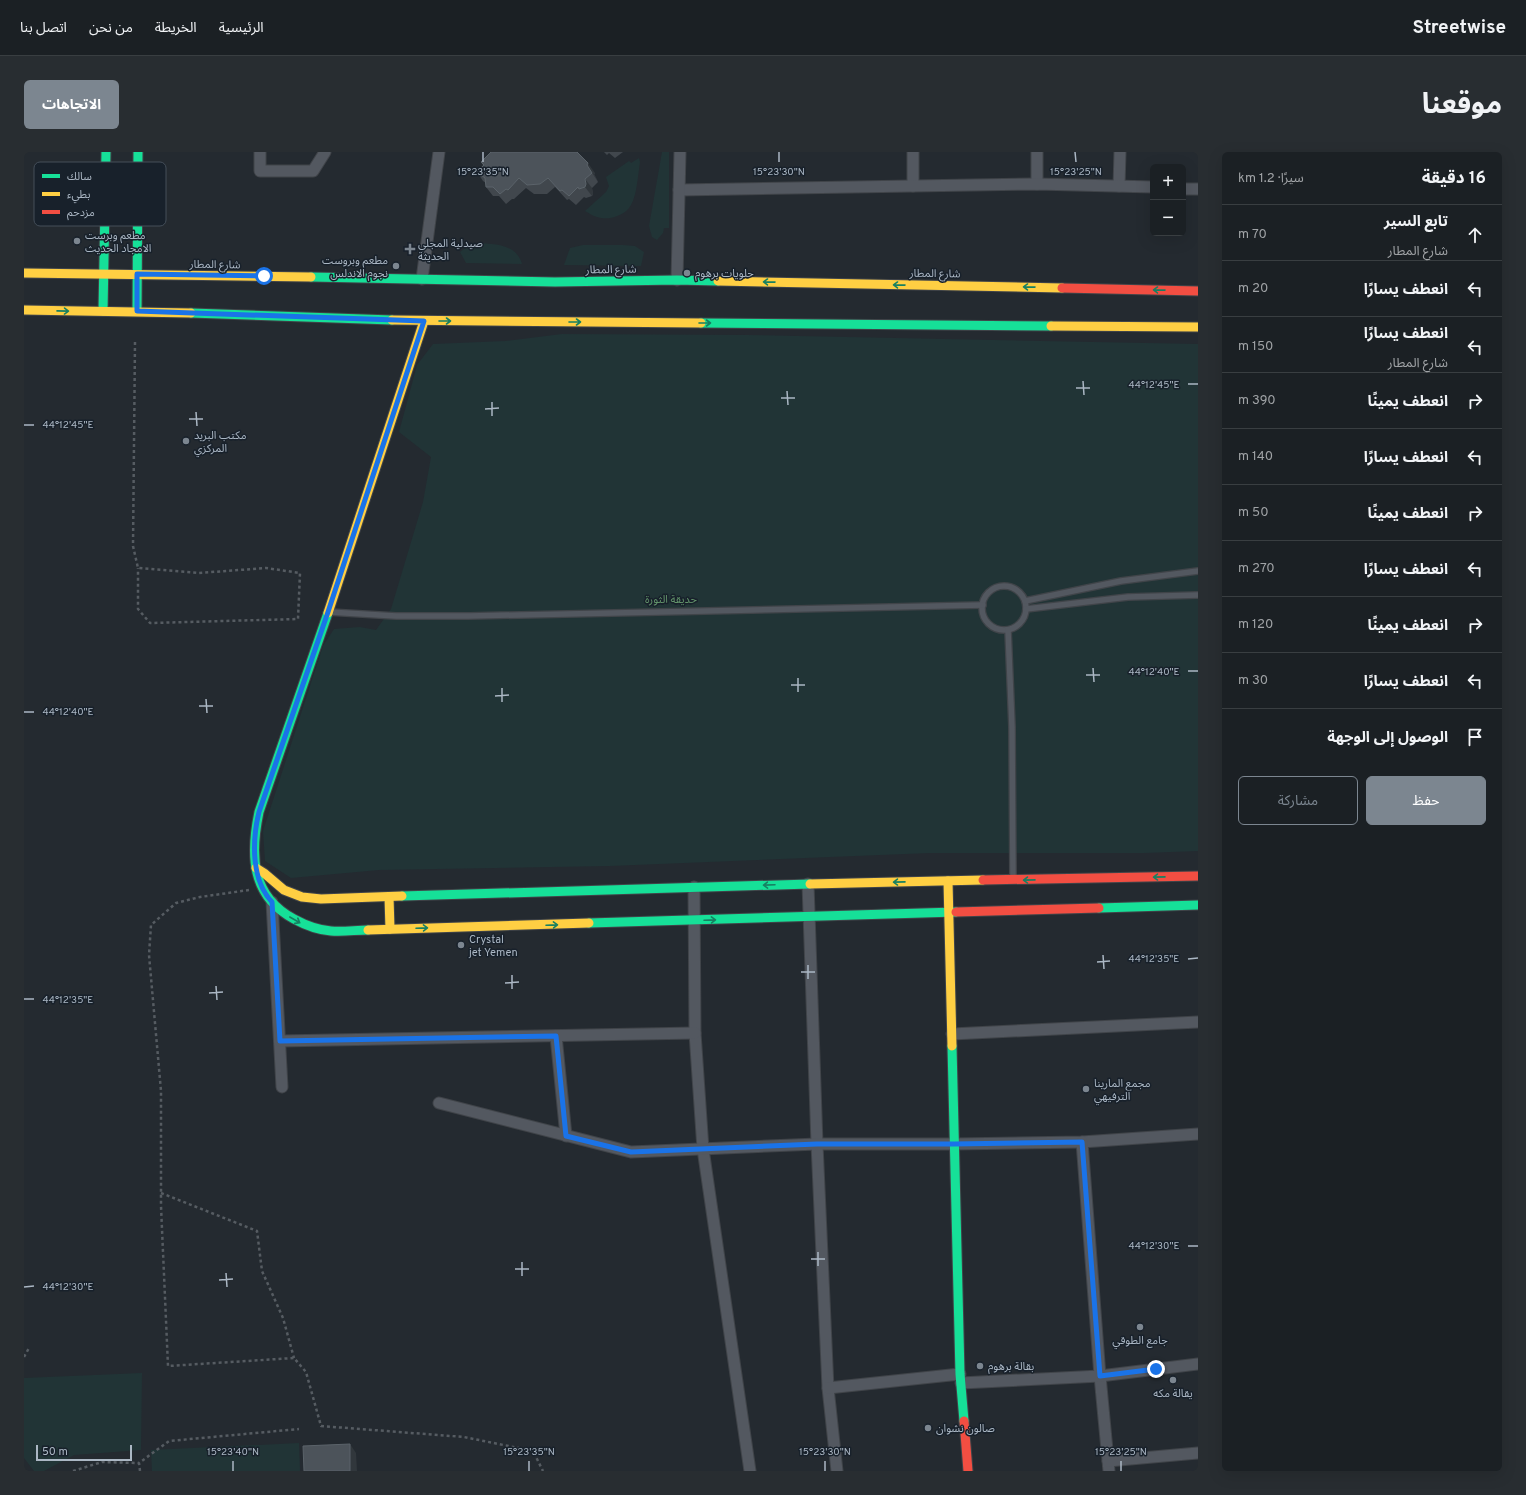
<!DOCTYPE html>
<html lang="ar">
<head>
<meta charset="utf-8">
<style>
  body { margin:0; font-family:Overpass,"Noto Sans Arabic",sans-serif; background:#282d31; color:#f1f3f6; direction:rtl }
  .controls { position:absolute; right:12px; top:12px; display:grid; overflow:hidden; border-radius:6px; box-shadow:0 4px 16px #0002 }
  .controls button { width:36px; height:36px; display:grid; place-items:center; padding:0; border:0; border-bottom:1px solid #393e41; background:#1b2024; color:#f1f3f6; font:20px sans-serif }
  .scale { position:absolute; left:12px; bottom:10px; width:96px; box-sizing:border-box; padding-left:4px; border:2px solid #abb7c4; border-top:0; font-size:11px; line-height:14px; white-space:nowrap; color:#abb7c4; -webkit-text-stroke:3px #18212b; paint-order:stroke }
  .stop { position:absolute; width:12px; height:12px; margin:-9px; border:3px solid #1a73e8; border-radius:50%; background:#fff }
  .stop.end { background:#1a73e8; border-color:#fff; box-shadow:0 1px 4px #0008 }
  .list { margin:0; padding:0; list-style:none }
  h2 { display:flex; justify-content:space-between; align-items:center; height:52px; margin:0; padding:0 16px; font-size:17px }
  h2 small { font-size:13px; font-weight:400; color:#a0a3a6 }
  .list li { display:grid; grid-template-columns:26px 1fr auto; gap:12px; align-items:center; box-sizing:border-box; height:56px; padding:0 16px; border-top:1px solid #393e41 }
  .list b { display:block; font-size:15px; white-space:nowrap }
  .list p { margin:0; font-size:13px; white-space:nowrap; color:#a0a3a6 }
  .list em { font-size:13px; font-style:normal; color:#a0a3a6 }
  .actions { display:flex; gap:8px; padding:12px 16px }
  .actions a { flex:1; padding:9px 0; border:1px solid #7c8690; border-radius:6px; text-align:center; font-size:14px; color:#7c8690 }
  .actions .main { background:#7c8690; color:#fff }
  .icon { flex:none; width:22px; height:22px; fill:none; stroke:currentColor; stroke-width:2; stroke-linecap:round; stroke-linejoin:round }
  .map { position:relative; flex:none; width:1174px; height:1319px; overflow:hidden; direction:ltr; border-radius:6px }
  header { display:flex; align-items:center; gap:24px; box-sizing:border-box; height:56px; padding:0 20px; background:#1b2024; border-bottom:1px solid #393e41 }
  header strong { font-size:19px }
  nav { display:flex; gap:22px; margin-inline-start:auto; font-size:14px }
  .intro { display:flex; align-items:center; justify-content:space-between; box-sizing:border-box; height:96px; padding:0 24px }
  h1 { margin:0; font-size:28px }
  .button { padding:10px 18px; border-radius:6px; background:#7c8690; color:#fff; font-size:14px; font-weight:700 }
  main { display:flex; gap:24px; padding:0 24px }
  aside { flex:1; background:#1b2024; border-radius:6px; box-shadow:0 4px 16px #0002 }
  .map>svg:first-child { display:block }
  .green { fill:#213436 }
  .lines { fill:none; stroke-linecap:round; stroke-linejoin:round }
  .lane-casing { stroke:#404449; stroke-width:8 }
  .street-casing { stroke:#404449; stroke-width:13 }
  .fast-casing { stroke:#404449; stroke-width:11 }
  .slow-casing { stroke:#404449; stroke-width:11 }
  .jam-casing { stroke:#404449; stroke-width:11 }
  .path { stroke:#565c62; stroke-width:2.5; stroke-dasharray:3 3; stroke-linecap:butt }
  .lane { stroke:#535860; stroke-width:5.5 }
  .street { stroke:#535860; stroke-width:11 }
  .fast { stroke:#16e098; stroke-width:9 }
  .slow { stroke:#ffcf43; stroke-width:9 }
  .jam { stroke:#f24e42; stroke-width:9 }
  .wall { fill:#41474d }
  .shaded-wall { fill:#31373c }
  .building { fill:#4c535a; stroke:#5b636a }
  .oneway { stroke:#178062 }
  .route { stroke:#1a73e8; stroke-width:5 }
  .ticks { fill:none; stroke:#abb7c4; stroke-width:1.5 }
  .poi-dot { fill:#7c8690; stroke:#18212b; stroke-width:1.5 }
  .labels { text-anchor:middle; stroke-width:3; stroke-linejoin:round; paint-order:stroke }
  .poi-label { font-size:11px; fill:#abb7c4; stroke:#18212b; text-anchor:start }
  .street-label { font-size:11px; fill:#abb7c4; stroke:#18212b }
  .park-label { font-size:11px; fill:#63946b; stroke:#18212b }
  .key { fill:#18212b; stroke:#444e59; stroke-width:1 }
  .key-label { font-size:11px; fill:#abb7c4 }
  .ticks-label { font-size:10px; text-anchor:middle; fill:#abb7c4; stroke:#18212b; stroke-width:3; stroke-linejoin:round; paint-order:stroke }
</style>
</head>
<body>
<header>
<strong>Streetwise</strong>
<nav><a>الرئيسية</a><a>الخريطة</a><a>من نحن</a><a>اتصل بنا</a></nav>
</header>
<div class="intro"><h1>موقعنا</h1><a class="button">الاتجاهات</a></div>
<main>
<aside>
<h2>16 دقيقة<small>سيرًا · 1.2 km</small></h2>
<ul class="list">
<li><svg class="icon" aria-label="ahead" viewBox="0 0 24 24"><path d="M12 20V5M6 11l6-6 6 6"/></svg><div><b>تابع السير</b><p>شارع المطار</p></div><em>70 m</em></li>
<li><svg class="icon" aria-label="left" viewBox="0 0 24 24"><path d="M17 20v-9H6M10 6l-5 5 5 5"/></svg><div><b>انعطف يسارًا</b></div><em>20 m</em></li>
<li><svg class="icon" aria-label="left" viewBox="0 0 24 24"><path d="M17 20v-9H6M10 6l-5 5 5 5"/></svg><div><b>انعطف يسارًا</b><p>شارع المطار</p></div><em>150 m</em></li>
<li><svg class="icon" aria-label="right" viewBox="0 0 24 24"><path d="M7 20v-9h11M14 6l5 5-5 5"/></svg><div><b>انعطف يمينًا</b></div><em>390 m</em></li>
<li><svg class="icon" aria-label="left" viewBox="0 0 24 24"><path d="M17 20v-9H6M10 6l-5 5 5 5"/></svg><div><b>انعطف يسارًا</b></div><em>140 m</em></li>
<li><svg class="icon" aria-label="right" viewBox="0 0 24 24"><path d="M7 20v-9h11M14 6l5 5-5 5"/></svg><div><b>انعطف يمينًا</b></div><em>50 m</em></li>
<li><svg class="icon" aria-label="left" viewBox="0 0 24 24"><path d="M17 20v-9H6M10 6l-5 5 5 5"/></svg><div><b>انعطف يسارًا</b></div><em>270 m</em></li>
<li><svg class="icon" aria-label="right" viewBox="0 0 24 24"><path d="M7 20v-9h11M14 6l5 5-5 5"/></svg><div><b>انعطف يمينًا</b></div><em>120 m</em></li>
<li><svg class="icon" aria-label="left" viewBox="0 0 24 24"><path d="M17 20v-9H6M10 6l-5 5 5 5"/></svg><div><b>انعطف يسارًا</b></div><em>30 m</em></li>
<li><svg class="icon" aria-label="arrive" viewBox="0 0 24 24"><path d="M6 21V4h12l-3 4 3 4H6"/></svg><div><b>الوصول إلى الوجهة</b></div></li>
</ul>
<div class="actions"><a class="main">حفظ</a><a>مشاركة</a></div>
</aside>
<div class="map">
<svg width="1174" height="1319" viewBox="0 0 1174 1319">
  <rect width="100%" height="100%" fill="#242a30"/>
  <!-- green -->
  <g class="green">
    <polygon points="638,0 645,0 645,76 640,76 639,81 633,88 628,85 625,74"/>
    <path d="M615,6L616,10C614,22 613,43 607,53C601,64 584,69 573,65C569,64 565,61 561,59L582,40L585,34L582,25L605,9L607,11Z"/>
    <path d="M448,91C466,92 492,90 498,112L442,111L436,100Z"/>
    <polygon points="559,93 599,93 611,94 620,100 617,114 540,113 546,96"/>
    <polygon points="538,182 722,183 1174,192 1174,699 1120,701 906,701 586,714 355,718 267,726 241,709 239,679 299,494 310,477 336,475 352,478 367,457 399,350 407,305 375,280 393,213 409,192 481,189"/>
    <polygon points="118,1221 117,1298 50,1303 20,1319 10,1319 0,1306 0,1226"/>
    <polygon points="275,1291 276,1319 128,1319 127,1298"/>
  </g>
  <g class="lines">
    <!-- lane casing -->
    <g class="lane-casing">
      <g id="lane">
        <circle cx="980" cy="456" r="22"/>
        <polyline points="1001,449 1097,429 1174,419"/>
        <polyline points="1002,457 1104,445 1174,443"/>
        <polyline points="305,460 372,464 445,464 959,453"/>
        <polyline points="984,478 988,575 989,728"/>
      </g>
    </g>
    <!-- street casing -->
    <g class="street-casing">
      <g id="street">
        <polyline points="236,0 236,19 289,19 301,0"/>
        <polyline points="889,0 889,34"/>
        <polyline points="1013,0 1013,32"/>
        <polyline points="1095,34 1096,0"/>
        <polyline points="1159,37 1174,37"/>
        <polyline points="655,38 1013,32 1129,35"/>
        <polyline points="398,127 415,0"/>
        <polyline points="653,128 656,0"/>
        <polyline points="784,732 793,992 804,1236 813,1319"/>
        <polyline points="670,735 671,881 679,997 726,1319"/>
        <polyline points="248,750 258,935"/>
        <polyline points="928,882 1174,870"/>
        <polyline points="532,884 542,984"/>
        <polyline points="256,889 671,881"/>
        <polyline points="415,951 607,1000 793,992 930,992 1058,990 1174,982"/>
        <polyline points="1058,990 1076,1224 1085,1319"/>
        <polyline points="937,1231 1076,1224 1174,1212"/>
        <polyline points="804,1236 936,1222"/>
        <polyline points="1084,1309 1174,1301"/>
      </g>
    </g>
    <!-- fast casing -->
    <g class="fast-casing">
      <g id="fast">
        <polyline points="287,125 531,130 653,128 694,129"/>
        <polyline points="79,159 82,0"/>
        <polyline points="113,159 114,0"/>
        <polyline points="167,161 368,168"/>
        <polyline points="677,171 1027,174"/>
        <path d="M304,461L235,660C226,703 227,744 270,767C281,773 294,778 307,779C320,780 332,778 344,778"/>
        <polyline points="378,744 786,732"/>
        <polyline points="1075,756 1174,753"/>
        <polyline points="565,771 932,760"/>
        <polyline points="928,894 936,1222 940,1269"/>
      </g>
    </g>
    <!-- slow casing -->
    <g class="slow-casing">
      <g id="slow">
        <polyline points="0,121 287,125"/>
        <polyline points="694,129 1038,136"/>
        <polyline points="0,158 167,161"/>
        <polyline points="368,168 677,171"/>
        <polyline points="1027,174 1174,175"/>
        <polyline points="304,461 400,169"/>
        <polyline points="232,716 240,721 260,738 278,745 297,747 378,744"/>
        <polyline points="924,729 928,894"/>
        <polyline points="786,732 959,728"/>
        <polyline points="365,745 366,777"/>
        <polyline points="344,778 565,771"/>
      </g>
    </g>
    <!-- jam casing -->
    <g class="jam-casing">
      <g id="jam">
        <polyline points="1038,136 1174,139"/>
        <polyline points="959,728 1174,724"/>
        <polyline points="932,760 1075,756"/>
        <polyline points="940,1269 944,1319"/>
      </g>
    </g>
    <!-- path -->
    <g class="path">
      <polyline points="111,190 109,394 114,416 175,421 242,416 276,421 274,467 126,471 114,457 114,416"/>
      <polyline points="225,738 176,745 152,751 127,773 125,803 137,939 137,1054 144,1214 270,1206 282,1220 297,1274 440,1285 509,1299 519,1319"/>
      <polyline points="137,1041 233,1079 238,1119 259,1166 270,1206"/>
      <polyline points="0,1205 5,1196"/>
      <polyline points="49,1319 78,1310 115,1311"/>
      <polyline points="116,1319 115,1311 145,1289 275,1277"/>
    </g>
    <!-- lane -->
    <use href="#lane" class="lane"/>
    <!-- street -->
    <use href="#street" class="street"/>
    <!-- fast -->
    <use href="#fast" class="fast"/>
    <!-- slow -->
    <use href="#slow" class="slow"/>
    <!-- jam -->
    <use href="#jam" class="jam"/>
  </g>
  <!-- wall -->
  <g class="wall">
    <polygon points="580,0 599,0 591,6 585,1 583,3"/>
    <polygon points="457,10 571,21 570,22 574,30 568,36 569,42 568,44 562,46 560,45 552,53 545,47 543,48 531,35 523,42 510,42 502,36 490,47 488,47 482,52 475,44 469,44 462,35 462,31 459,29 453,20 459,13"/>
  </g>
  <!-- shaded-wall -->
  <g class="shaded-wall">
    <polygon points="564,11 571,21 570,22 574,30 563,13"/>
    <polygon points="561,27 568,36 569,42 568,44 561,35"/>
    <polygon points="326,1292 332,1301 333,1319 326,1319"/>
  </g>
  <!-- building -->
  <g class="building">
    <polygon points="467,0 553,0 564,11 563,13 568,21 561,27 562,32 561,35 555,37 554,35 545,44 538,38 536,39 524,26 516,32 503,33 495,26 484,38 482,37 476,42 469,35 462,35 461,26 453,20 460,13 457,10"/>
    <polygon points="326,1292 326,1319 280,1319 279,1294"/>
  </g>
  <!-- one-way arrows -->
  <defs><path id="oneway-shaft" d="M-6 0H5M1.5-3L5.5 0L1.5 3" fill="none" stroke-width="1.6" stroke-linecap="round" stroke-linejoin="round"/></defs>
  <g class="oneway">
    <use href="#oneway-shaft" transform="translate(745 130) rotate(-179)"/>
    <use href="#oneway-shaft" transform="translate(875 133) rotate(-179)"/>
    <use href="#oneway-shaft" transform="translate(1005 135) rotate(-179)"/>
    <use href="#oneway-shaft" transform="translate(1135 138) rotate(-179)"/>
    <use href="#oneway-shaft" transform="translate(39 159) rotate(1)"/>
    <use href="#oneway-shaft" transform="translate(421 169)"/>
    <use href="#oneway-shaft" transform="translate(551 170)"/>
    <use href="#oneway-shaft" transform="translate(681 171)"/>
    <use href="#oneway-shaft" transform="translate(1135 725) rotate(179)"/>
    <use href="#oneway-shaft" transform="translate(1005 728) rotate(179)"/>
    <use href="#oneway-shaft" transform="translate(875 730) rotate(179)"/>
    <use href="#oneway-shaft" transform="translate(745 733) rotate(178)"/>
    <use href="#oneway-shaft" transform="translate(271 768) rotate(30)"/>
    <use href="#oneway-shaft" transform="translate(686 768) rotate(-2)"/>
    <use href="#oneway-shaft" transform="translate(528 773) rotate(-2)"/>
    <use href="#oneway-shaft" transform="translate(398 776) rotate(-2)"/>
  </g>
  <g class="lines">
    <!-- route -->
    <path class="route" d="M240,124L113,122V159L400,169L304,460L235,660C228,689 227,728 248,750L256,889L532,884L542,984L607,1000L793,992H930L1058,990L1076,1224L1132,1217"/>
  </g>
  <!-- ticks -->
  <path class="ticks" d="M459,0V10M755,0V10M1051,0L1052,10M1059,229L1060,243M1164,232H1174M1052,236H1066M763,239L764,253M757,246H771M468,250V264M461,257L475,256M172,260L173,274M165,267H179M0,273H10M1069,516L1070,530M1164,519H1174M1062,523H1076M774,526V540M767,533H781M478,536V550M471,544L485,543M182,547L183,561M175,554H189M0,560H10M1079,803L1080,817M1164,807L1174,806M1073,810L1086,809M784,813V827M777,820H791M488,823V837M481,831L495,830M192,834L193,848M185,841L199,840M0,847H10M1164,1094H1174M794,1100V1114M787,1107H801M498,1110V1124M491,1117H505M202,1121L203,1135M195,1128L209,1127M0,1135L10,1134M209,1309V1319M505,1309V1319M801,1309V1319M1097,1309V1319"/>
  <!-- markers -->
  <g class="poi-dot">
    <circle cx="53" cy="89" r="4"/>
    <path d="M384 91h4v4h4v4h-4v4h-4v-4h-4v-4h4z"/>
    <circle cx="372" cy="114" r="4"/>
    <circle cx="663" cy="121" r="4"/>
    <circle cx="162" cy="289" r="4"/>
    <circle cx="437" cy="793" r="4"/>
    <circle cx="1062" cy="937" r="4"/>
    <circle cx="1116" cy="1175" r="4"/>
    <circle cx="956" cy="1214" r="4"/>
    <circle cx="1149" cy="1228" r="4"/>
    <circle cx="904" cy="1276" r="4"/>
  </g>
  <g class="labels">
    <!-- poi labels -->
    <g class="poi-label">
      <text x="61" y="87">مطعم وبرست<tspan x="61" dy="13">الامجاد الحديث</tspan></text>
      <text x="394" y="95">صيدلية المجلي<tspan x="394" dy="13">الحديثة</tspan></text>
      <text x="364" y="112" text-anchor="end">مطعم وبروست<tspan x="364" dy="13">نجوم الاندلس</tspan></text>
      <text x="671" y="125">حلويات برهوم</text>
      <text x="170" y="287">مكتب البريد<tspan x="170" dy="13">المركزي</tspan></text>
      <text x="445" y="791">Crystal<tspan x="445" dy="13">jet Yemen</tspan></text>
      <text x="1070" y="935">مجمع المارينا<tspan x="1070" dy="13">الترفيهي</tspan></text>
      <text x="1116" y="1192" text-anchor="middle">جامع الطوقي</text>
      <text x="964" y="1218">بقالة برهوم</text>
      <text x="1149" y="1245" text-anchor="middle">يقالة مكه</text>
      <text x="912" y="1280">صالون نشوان</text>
    </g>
    <!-- street labels -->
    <g class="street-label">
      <text transform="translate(191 112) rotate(1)" y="4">شارع المطار</text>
      <text transform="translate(587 117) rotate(-1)" y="4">شارع المطار</text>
      <text transform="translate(911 121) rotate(1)" y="4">شارع المطار</text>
    </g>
    <!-- park labels -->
    <g class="park-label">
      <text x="647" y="451">حديقة الثورة</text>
    </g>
  </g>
  <!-- legend -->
  <rect x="10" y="10" width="132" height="64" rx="6" class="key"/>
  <rect x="18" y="22" width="18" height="4" fill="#16e098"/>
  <rect x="18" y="40" width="18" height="4" fill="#ffcf43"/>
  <rect x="18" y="58" width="18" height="4" fill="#f24e42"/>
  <g class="key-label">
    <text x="43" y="28">سالك</text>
    <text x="43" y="46">بطيء</text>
    <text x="43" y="64">مزدحم</text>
  </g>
  <g class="ticks-label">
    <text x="459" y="23">15°23'35"N</text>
    <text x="755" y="23">15°23'30"N</text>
    <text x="1052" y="23">15°23'25"N</text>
    <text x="1130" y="236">44°12'45"E</text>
    <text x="44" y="276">44°12'45"E</text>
    <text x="1130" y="523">44°12'40"E</text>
    <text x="44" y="563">44°12'40"E</text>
    <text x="1130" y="810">44°12'35"E</text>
    <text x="44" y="851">44°12'35"E</text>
    <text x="1130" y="1097">44°12'30"E</text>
    <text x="44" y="1138">44°12'30"E</text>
    <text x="209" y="1303">15°23'40"N</text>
    <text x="505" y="1303">15°23'35"N</text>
    <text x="801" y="1303">15°23'30"N</text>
    <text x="1097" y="1303">15°23'25"N</text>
  </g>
</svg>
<div class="controls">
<button>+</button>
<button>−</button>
</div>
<div class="scale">50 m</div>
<div class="stop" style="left:240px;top:124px"></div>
<div class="stop end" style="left:1132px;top:1217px"></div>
</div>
</main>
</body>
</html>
